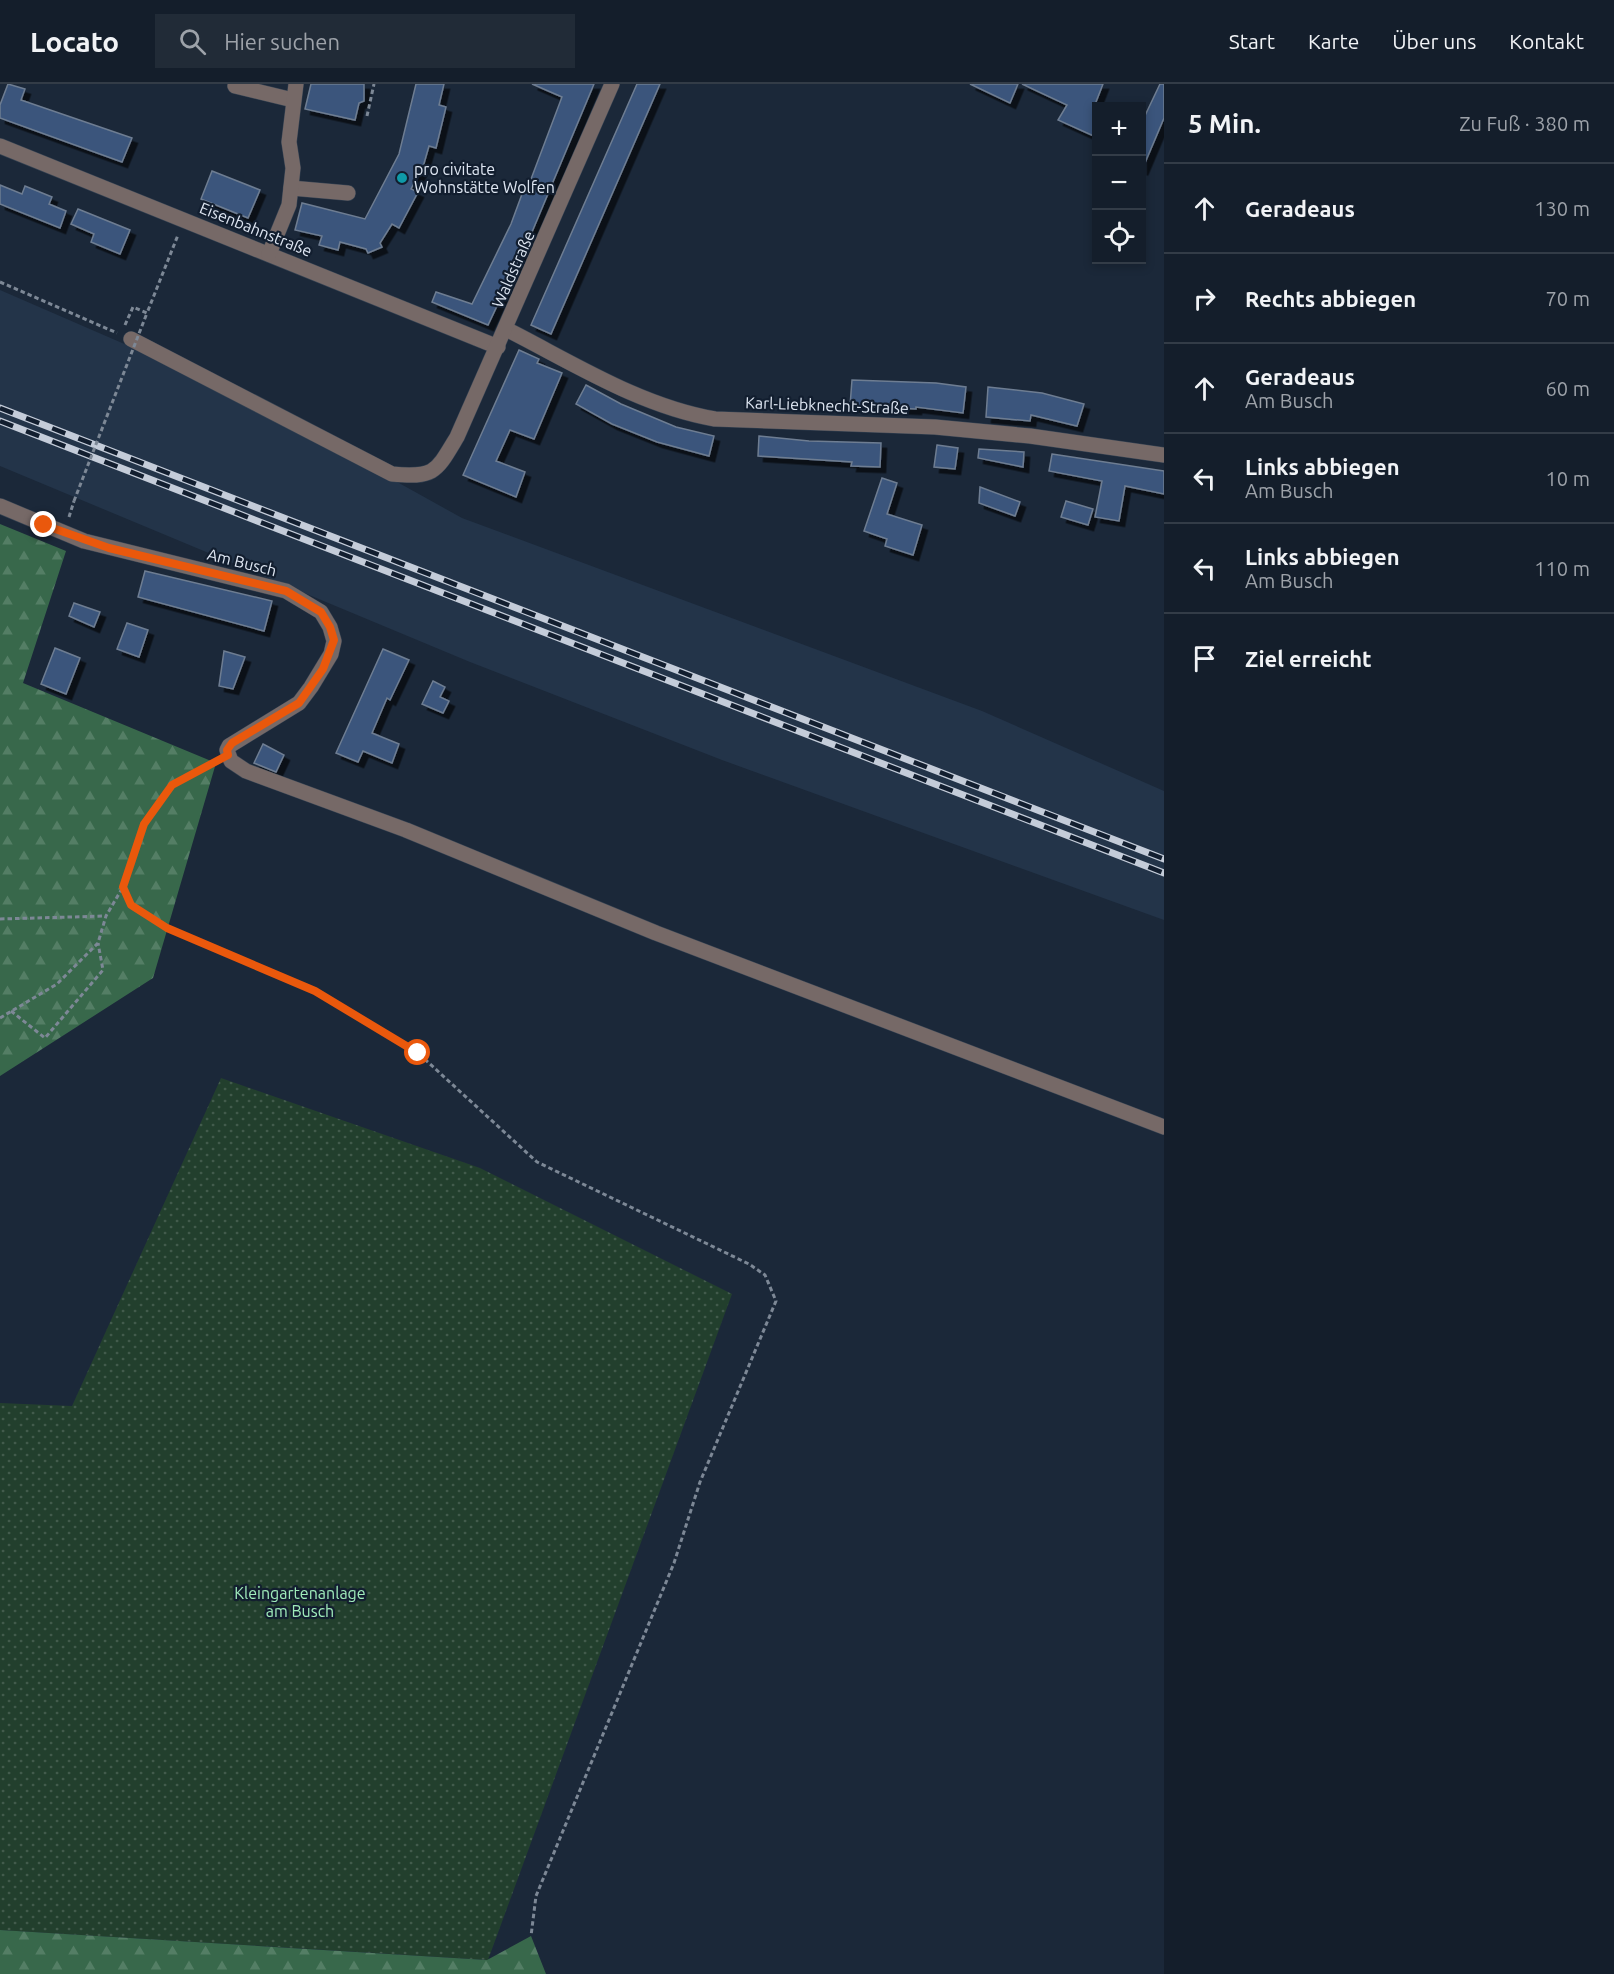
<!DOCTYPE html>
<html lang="de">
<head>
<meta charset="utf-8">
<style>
  body { margin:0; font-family:Ubuntu,sans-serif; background:#212b37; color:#f1f3f6 }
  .controls { position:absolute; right:18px; top:18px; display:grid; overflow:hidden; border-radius:0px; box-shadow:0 3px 9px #0003 }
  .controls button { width:54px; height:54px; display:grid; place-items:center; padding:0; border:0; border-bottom:2px solid #333c47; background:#141e2b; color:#f1f3f6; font:30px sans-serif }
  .stop { position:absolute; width:18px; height:18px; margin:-14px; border:4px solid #ea580c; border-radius:50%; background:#fff }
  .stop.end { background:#ea580c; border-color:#fff; box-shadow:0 2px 6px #0008 }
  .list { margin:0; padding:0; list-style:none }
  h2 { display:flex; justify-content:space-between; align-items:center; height:78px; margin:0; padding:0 24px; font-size:26px }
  h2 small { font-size:20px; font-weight:400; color:#9da2a9 }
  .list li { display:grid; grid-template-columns:39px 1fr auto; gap:18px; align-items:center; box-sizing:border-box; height:90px; padding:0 24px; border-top:2px solid #333c47 }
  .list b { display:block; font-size:22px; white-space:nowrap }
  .list p { margin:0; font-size:20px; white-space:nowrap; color:#9da2a9 }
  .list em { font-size:20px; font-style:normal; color:#9da2a9 }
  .icon { flex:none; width:33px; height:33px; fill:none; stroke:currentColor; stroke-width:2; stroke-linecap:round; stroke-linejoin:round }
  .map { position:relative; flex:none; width:1164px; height:1890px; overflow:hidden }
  header { display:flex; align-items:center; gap:36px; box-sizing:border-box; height:84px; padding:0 30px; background:#141e2b; border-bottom:2px solid #333c47 }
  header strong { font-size:28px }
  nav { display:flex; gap:33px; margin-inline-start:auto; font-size:21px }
  .search { width:420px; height:54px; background:#212b37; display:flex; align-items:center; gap:15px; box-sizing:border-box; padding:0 21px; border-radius:0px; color:#9da2a9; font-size:22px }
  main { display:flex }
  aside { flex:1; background:#141e2b }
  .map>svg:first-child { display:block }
  .built { fill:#233449 }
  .grass { fill:url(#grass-dots) }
  .forest { fill:url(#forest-firs) }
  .building { fill:#3a557b; stroke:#6e7d92; stroke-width:1.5; filter:url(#shadow) }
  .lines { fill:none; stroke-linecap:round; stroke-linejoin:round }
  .minor-casing { stroke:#364353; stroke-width:16 }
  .path { stroke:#7d8896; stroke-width:3; stroke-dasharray:4.5 3; stroke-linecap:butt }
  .minor { stroke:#766967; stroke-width:15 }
  .rail-casing { stroke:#c4ccd9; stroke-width:7 }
  .rail { stroke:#121e2f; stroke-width:4.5; stroke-dasharray:14; stroke-linecap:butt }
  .path-bridge { stroke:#7d8896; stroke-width:3; stroke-dasharray:4.5 3; stroke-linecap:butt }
  .route { stroke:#ea580c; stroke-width:8 }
  .culture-dot { fill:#0f9aa8; stroke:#121e2f; stroke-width:2 }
  .labels { text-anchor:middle; stroke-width:4.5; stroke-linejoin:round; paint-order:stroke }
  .poi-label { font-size:16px; fill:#dee6f2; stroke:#121e2f; text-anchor:start }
  .street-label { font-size:16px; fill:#dee6f2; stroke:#121e2f }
  .park-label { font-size:16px; fill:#a0ecbb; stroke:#121e2f }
</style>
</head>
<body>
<header>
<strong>Locato</strong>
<div class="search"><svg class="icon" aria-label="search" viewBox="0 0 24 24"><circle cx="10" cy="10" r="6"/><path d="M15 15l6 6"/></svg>Hier suchen</div>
<nav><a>Start</a><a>Karte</a><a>Über uns</a><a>Kontakt</a></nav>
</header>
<main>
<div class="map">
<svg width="1164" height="1890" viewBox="0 0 1164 1890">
  <defs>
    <pattern id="grass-dots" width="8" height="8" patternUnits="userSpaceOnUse" patternTransform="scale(1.5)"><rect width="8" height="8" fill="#223f2d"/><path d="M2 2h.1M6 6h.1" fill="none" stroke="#425b4c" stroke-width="1.8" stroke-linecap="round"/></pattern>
    <pattern id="forest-firs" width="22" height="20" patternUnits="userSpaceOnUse" patternTransform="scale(1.5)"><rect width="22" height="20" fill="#38684b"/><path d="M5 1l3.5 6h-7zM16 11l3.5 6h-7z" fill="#547e65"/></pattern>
    <filter id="shadow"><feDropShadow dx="5.5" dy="5.5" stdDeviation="0" flood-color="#0009"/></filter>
  </defs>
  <rect width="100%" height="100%" fill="#1b2839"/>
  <!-- built -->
  <polygon class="built" points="0,206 235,308 462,434 982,627 1164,707 1164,836 722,676 470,578 0,382"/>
  <!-- grass -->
  <polygon class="grass" points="221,994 480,1084 732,1210 488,1876 0,1846 0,1319 72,1322"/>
  <!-- forest -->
  <g class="forest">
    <polygon points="0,440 66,467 23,599 216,679 153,894 0,992"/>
    <polygon points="0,1846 487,1876 531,1852 546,1890 0,1890"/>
  </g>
  <!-- building -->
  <g class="building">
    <polygon points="8,0 25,5 21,16 132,54 122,78 0,34 0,21"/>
    <polygon points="311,0 364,0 364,17 359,19 355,36 305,25"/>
    <polygon points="416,0 444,0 439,21 446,23 436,64 429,62 423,83 411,105 418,108 399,144 392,140 380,159 382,163 368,169 366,165 340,158 338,166 319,161 322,152 295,146 302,119 365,135 399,70"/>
    <polygon points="532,0 594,0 532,148 488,241 432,218 436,208 472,220 511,140 525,102 528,103 562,13"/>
    <polygon points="637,0 660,0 551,250 531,241"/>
    <polygon points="970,0 1018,0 1010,19"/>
    <polygon points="1022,0 1103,0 1096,18 1096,53 1058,36 1067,21"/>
    <polygon points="1160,0 1164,0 1164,34 1142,86 1142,38"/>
    <polygon points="212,87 260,106 248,134 201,115"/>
    <polygon points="0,101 22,110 25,102 52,113 49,120 66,127 60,144 0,120"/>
    <polygon points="78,125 130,146 120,170 91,158 94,150 71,140"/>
    <polygon points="519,266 539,275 537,279 562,289 534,355 510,346 496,377 525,388 516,413 463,391"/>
    <polygon points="852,296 936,299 966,303 963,329 916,323 916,325 850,322"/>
    <polygon points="586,301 621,320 676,343 714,352 709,372 657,358 612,340 576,320"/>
    <polygon points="988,303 1042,309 1084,320 1077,342 1031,331 1030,337 986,333"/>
    <polygon points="759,352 809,357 881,359 880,383 851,382 852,378 758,372"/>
    <polygon points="937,361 958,364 955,385 934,383"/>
    <polygon points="979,365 1024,368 1023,383 978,374"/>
    <polygon points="1052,370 1164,387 1164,410 1125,402 1119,437 1095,433 1102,397 1049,387"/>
    <polygon points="882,394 897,399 887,430 922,441 913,471 885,462 887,455 864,447"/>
    <polygon points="980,403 1020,418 1015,432 979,419"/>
    <polygon points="1066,417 1093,425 1088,441 1061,433"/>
    <polygon points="145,487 272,517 264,547 138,513"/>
    <polygon points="74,519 100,528 94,543 69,532"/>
    <polygon points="127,539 148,546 139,573 117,565"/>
    <polygon points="55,564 80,574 66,610 41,600"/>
    <polygon points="383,565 409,576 390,616 387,614 372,649 399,660 392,679 363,667 358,678 336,669"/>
    <polygon points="224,567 245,573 233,605 219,602"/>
    <polygon points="433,597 445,603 440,613 449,617 443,629 422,620"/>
    <polygon points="263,660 284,671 276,688 254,679"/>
  </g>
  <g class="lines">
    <!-- minor casing -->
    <g class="minor-casing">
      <g id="minor">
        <polyline points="236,0 235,2 293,16"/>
        <polyline points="0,62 498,263"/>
        <polyline points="291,104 348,109"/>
        <polyline points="269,170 289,121 293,84 289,58 296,0"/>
        <path d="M506,245C573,279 640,322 715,335L935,343L1030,352L1164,371"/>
        <path d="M131,255L392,390C435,394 436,388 457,353L612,0"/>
        <polyline points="0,422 84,457 286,507 321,528 330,543 334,557 331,570 311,603 299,619 229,662 227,666 231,677 246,687 406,746 656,849 1164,1043"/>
      </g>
    </g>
    <!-- path -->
    <g class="path">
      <polyline points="367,32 374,0"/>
      <polyline points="0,198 117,249"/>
      <polyline points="125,241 133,223 147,229 178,151"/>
      <polyline points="69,433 74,417"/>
      <polyline points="123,803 131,821 167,844 315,907 418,969 537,1078 749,1180 765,1191 776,1217 700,1398 674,1479 536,1812 531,1852"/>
      <polyline points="0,835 106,832"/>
      <polyline points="11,927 45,954 103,886 98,859"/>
      <polyline points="0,934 57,900 98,859 106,832 123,803 144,740 172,701 216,677"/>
    </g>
    <!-- minor -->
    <use href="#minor" class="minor"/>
    <!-- rail casing -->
    <g class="rail-casing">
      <g id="rail">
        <polyline points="0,324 1164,775"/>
        <polyline points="0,337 1164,789"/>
      </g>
    </g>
    <!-- rail -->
    <use href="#rail" class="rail"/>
    <!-- path-bridge -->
    <polyline class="path-bridge" points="74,417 147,229"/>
  </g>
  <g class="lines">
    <!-- route -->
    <polyline class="route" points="44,441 109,464 286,507 321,528 330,543 334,556 323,585 299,619 232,659 227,666 228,671 172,701 144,740 123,803 131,821 167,844 315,907 418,969"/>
  </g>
  <!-- markers -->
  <circle class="culture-dot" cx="402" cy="94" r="6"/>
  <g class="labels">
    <!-- poi labels -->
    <g class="poi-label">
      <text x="414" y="91">pro civitate<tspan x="414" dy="18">Wohnstätte Wolfen</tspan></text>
    </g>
    <!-- street labels -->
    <g class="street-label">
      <text transform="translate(256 145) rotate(22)" y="6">Eisenbahnstraße</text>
      <text transform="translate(513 185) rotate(-66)" y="6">Waldstraße</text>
      <text transform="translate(827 321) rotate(2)" y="6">Karl-Liebknecht-Straße</text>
      <text transform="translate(242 478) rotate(14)" y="6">Am Busch</text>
    </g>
    <!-- park labels -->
    <g class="park-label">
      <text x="300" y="1515">Kleingartenanlage<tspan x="300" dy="18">am Busch</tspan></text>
    </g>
  </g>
</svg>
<div class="controls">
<button>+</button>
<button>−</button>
<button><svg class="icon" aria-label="locate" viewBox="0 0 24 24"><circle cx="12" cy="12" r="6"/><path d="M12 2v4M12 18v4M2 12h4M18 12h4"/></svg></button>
</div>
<div class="stop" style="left:418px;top:969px"></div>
<div class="stop end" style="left:44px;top:441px"></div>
</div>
<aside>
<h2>5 Min.<small>Zu Fuß · 380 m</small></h2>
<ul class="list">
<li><svg class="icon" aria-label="ahead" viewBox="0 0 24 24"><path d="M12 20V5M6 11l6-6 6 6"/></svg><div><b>Geradeaus</b></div><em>130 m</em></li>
<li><svg class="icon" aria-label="right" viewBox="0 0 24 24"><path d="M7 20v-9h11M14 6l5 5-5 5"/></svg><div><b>Rechts abbiegen</b></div><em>70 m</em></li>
<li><svg class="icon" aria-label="ahead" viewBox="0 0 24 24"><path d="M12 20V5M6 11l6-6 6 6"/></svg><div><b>Geradeaus</b><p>Am Busch</p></div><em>60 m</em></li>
<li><svg class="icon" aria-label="left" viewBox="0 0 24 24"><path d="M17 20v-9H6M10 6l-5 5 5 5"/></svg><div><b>Links abbiegen</b><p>Am Busch</p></div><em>10 m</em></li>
<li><svg class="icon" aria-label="left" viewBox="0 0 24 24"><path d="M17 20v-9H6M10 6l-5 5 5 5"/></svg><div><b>Links abbiegen</b><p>Am Busch</p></div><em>110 m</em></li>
<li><svg class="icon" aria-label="arrive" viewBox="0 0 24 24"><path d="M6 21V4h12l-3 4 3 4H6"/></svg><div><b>Ziel erreicht</b></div></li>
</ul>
</aside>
</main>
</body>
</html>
